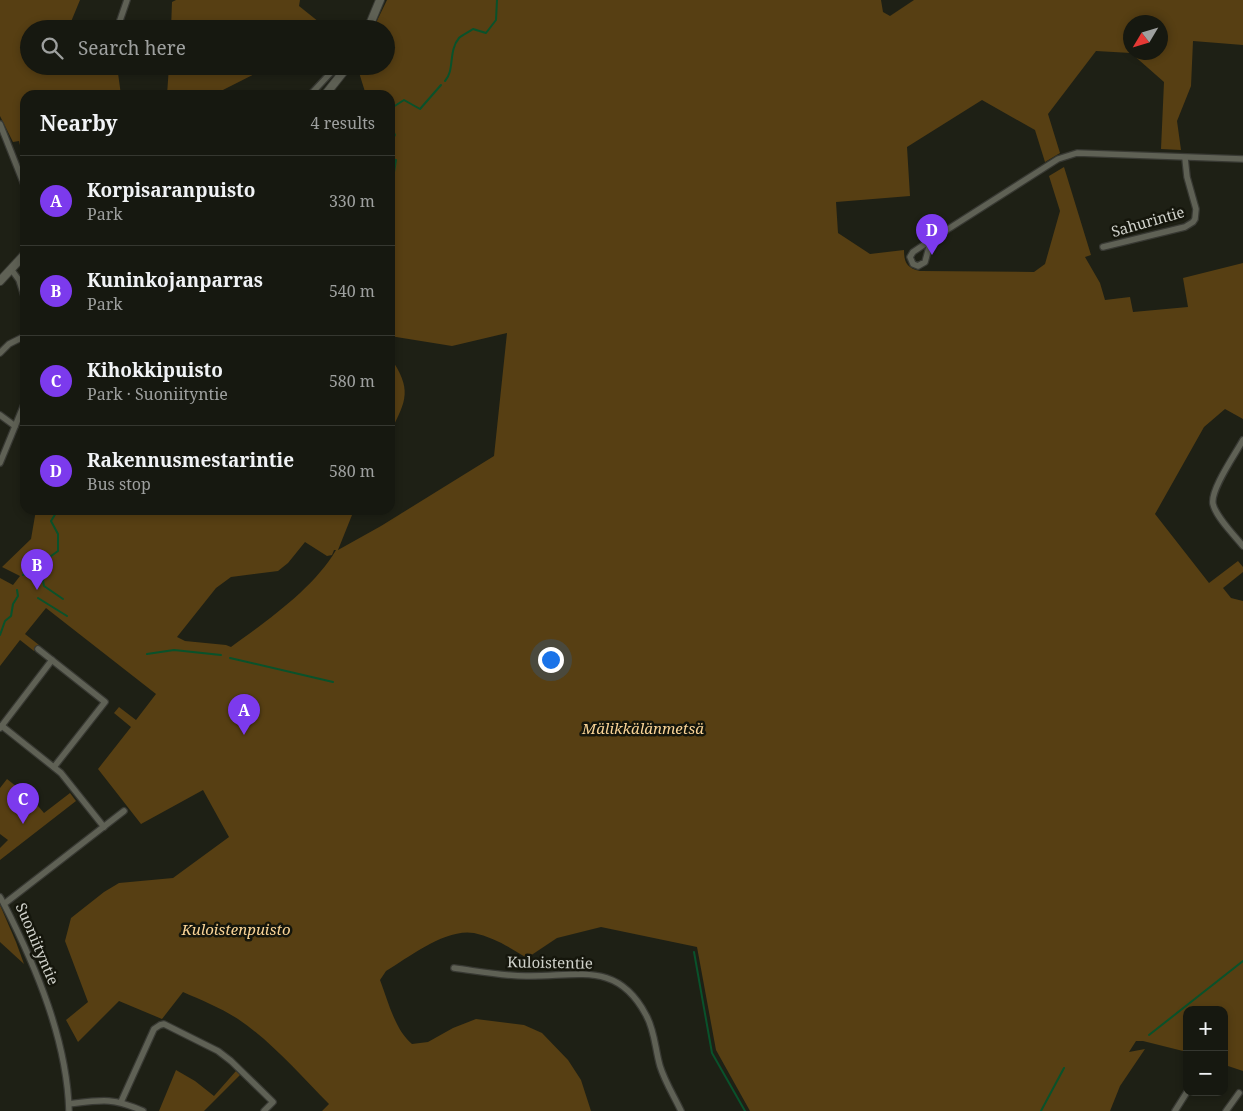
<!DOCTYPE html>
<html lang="en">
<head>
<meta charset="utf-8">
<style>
  body { margin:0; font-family:"Noto Serif",serif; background:#23251e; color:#f1f3f6 }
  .controls { position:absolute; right:15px; bottom:15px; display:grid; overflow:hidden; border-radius:10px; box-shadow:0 2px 8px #0003 }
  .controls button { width:45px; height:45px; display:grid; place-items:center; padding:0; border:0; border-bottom:1px solid #353730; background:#161810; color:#f1f3f6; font:25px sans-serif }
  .compass { position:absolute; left:1123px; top:15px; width:45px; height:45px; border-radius:50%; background:#161810; box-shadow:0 2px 8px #0003; rotate:232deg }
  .you { position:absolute; left:550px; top:659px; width:18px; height:18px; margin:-12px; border:4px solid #fff; border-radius:50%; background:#1a73e8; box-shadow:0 0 0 8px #1a73e833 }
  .badge { display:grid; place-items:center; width:32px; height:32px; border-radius:50%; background:#7c3aed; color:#fff; font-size:16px; font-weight:700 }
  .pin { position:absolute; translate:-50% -41px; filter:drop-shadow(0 1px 2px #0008) }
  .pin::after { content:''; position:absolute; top:26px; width:18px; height:15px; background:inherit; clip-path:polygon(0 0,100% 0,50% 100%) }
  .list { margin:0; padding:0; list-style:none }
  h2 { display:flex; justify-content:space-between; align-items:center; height:65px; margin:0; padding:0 20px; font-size:21px }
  h2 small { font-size:16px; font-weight:400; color:#9ea09f }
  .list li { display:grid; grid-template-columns:32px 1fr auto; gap:15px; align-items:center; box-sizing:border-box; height:90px; padding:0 20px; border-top:1px solid #353730 }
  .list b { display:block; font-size:19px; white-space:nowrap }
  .list p { margin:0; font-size:16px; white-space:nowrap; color:#9ea09f }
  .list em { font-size:16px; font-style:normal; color:#9ea09f }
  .icon { flex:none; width:28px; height:28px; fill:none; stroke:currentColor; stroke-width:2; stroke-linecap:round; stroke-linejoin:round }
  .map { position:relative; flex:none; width:1243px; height:1111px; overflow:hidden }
  .search { position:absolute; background:#161810; box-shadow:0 2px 8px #0003; left:20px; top:20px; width:375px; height:55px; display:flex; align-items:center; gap:12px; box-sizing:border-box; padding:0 18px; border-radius:28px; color:#9ea09f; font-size:19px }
  .panel { position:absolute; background:#161810; box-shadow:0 2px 8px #0003; left:20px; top:90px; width:375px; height:425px; border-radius:15px }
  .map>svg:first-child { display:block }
  .green { fill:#573f13; fill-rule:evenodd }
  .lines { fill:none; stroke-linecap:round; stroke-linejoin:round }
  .stream { stroke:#09522b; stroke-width:2 }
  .street-casing { stroke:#383933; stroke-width:8 }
  .secondary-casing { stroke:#383933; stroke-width:10 }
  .street { stroke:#5f6155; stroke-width:5.5 }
  .secondary { stroke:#5f6155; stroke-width:8 }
  .labels { text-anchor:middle; stroke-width:5; stroke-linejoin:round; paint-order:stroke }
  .street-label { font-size:15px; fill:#d1d3cc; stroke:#15160c }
  .park-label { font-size:15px; font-style:italic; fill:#fad497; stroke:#15160c }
</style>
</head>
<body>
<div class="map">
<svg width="1243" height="1111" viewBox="0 0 1243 1111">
  <rect width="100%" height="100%" fill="#1e2015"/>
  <!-- green -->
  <g class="green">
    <polygon points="0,0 80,0 68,29 29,29 29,66 117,66 121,95 25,95 25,154 22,154 19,141 13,142 0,116"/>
    <polygon points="176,0 300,0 299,6 319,22 312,29 171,29 172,2"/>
    <path d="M387,0H881L883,12L890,16L914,0H1243V45L1193,41L1191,86L1177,121L1181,150L1161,149L1164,82L1131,53L1096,51L1048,114L1060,153L1045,162L1035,130L982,100L907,147L910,196L836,202L838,233L870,254L904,250C904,263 907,268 920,271L1034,272L1045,264L1060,211L1049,176L1064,167L1091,255L1085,257L1100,283L1105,300L1130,297L1133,312L1188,307L1183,278L1243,263V419L1225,409L1204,427L1155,514L1209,583L1238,561L1243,567V572L1223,588L1231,598L1243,601V1071L1228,1066L1224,1062V1010H1187V1052L1143,1041H1136L1129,1052L1145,1049L1120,1086L1110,1111H750L716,1050L697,947L601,927L557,938L527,958C511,948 493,937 474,933C446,928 409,957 386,971L380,980C388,1001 395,1030 412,1044L428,1042L453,1028L476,1019L524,1025L542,1033L568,1060L581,1080L591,1111H322L329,1104C300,1075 272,1042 238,1019C221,1008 201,1000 183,992L162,1019L119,1001L78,1042L66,1020L88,1002L65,941L71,918L104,892L119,883L173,878L229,837L203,790L141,824L98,769L131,727L114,713L119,707L136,720L156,694L46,608L25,634L39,645L34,651L20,640L0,666V578L13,585L20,576L2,567L31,539L36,510H354L338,550L381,526L494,456L507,333L452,346L390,336V95H366L357,66H386V29H373ZM1130,22H1160V52H1130ZM305,542L327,556L332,555L334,550H336C314,588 267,621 231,647L226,645L185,641L177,637L216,588L231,577L278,571L288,563Z"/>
    <polygon points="169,66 270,66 217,93 217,95 167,95"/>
    <path d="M390,357C412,389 407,400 390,432Z"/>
    <polygon points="7,779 32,799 44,813 70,793 76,801 0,860 0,848 8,840 0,834 0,788"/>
    <polygon points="0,905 16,942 24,964 0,942"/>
    <polygon points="176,1070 195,1081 214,1096 236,1071 240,1075 204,1111 159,1111"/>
  </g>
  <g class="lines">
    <!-- stream -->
    <g class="stream">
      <path d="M445,81C455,70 448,51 459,38C462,35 469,32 473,29L486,33L496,20L497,0"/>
      <polyline points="390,109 404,100 420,109 441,85"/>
      <polyline points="390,125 395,135 390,143"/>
      <polyline points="390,159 396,160 394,172 390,173"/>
      <polyline points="37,566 41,570 44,586 63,599"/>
      <polyline points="23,575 29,569 40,564 58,551 58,534 51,521 56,513 64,513 66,510"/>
      <polyline points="38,598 67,616"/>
      <polyline points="0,635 5,621 11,616 13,604 18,596 17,590"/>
      <polyline points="147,654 174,650 221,655"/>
      <polyline points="230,658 333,682"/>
      <polyline points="694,952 712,1053 745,1111"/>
      <polyline points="1149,1035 1243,961"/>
      <polyline points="1041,1111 1064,1068"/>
    </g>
    <!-- street casing -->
    <g class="street-casing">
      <g id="street">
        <polyline points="117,29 127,0"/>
        <polyline points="121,68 121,66"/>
        <polyline points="310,95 337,66"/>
        <polyline points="0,124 25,187"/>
        <polyline points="931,240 925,262 918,266 913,264 910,257 913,252 931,240 1058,159 1077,153 1243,159"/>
        <polyline points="1103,247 1185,227 1193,222 1195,219 1196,209 1187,177 1185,158"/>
        <polyline points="11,269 19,280 25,299"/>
        <polyline points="0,353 9,344 25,336"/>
        <polyline points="0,415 15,426"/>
        <path d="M1243,440C1236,453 1210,490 1213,504C1216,517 1234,535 1243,546"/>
        <polyline points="0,463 25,402"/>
        <polyline points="38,649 105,702 54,767"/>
        <polyline points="2,726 61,773 104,827"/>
        <polyline points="0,728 52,660"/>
        <polyline points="0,897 4,904"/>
        <path d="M454,968C477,971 502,976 526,976C577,977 617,960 646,1015C655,1031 655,1049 660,1066C665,1082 674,1096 681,1111"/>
        <polyline points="121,1102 154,1029 160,1025 164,1024 218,1051 231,1061 273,1102 264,1111"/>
        <path d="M69,1104C101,1100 112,1097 143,1111"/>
        <path d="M69,1111C67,1040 36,967 4,904L124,811"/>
        <polyline points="1175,1111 1187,1092"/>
        <polyline points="1226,1111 1239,1093"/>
      </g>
    </g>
    <!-- secondary casing -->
    <g class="secondary-casing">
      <g id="secondary">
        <polyline points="368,29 380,0"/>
        <polyline points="325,95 348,66"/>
        <polyline points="0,281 25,254"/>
      </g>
    </g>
    <!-- street -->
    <use href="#street" class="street"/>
    <!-- secondary -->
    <use href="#secondary" class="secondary"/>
  </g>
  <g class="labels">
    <!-- street labels -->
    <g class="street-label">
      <text transform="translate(1148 222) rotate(-16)" y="5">Sahurintie</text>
      <text transform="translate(37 944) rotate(67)" y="5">Suoniityntie</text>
      <text transform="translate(550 963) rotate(1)" y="5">Kuloistentie</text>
    </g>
    <!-- park labels -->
    <g class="park-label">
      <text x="643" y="734">Mälikkälänmetsä</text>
      <text x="236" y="935">Kuloistenpuisto</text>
    </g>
  </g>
</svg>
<div class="controls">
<button>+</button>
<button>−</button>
</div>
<svg class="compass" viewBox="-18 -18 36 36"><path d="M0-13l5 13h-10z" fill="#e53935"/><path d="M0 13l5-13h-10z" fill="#9ea09f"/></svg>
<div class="you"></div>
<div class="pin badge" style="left:244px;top:735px">A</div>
<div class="pin badge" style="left:37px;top:590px">B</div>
<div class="pin badge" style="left:23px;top:824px">C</div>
<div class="pin badge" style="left:932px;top:255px">D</div>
<div class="search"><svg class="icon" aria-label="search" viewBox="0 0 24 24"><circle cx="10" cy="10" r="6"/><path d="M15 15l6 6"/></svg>Search here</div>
<section class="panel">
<h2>Nearby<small>4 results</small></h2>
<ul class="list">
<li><span class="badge">A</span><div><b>Korpisaranpuisto</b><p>Park</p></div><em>330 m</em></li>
<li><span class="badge">B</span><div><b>Kuninkojanparras</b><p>Park</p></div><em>540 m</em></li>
<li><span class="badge">C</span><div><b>Kihokkipuisto</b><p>Park · Suoniityntie</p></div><em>580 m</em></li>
<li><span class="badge">D</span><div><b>Rakennusmestarintie</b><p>Bus stop</p></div><em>580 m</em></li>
</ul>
</section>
</div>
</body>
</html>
